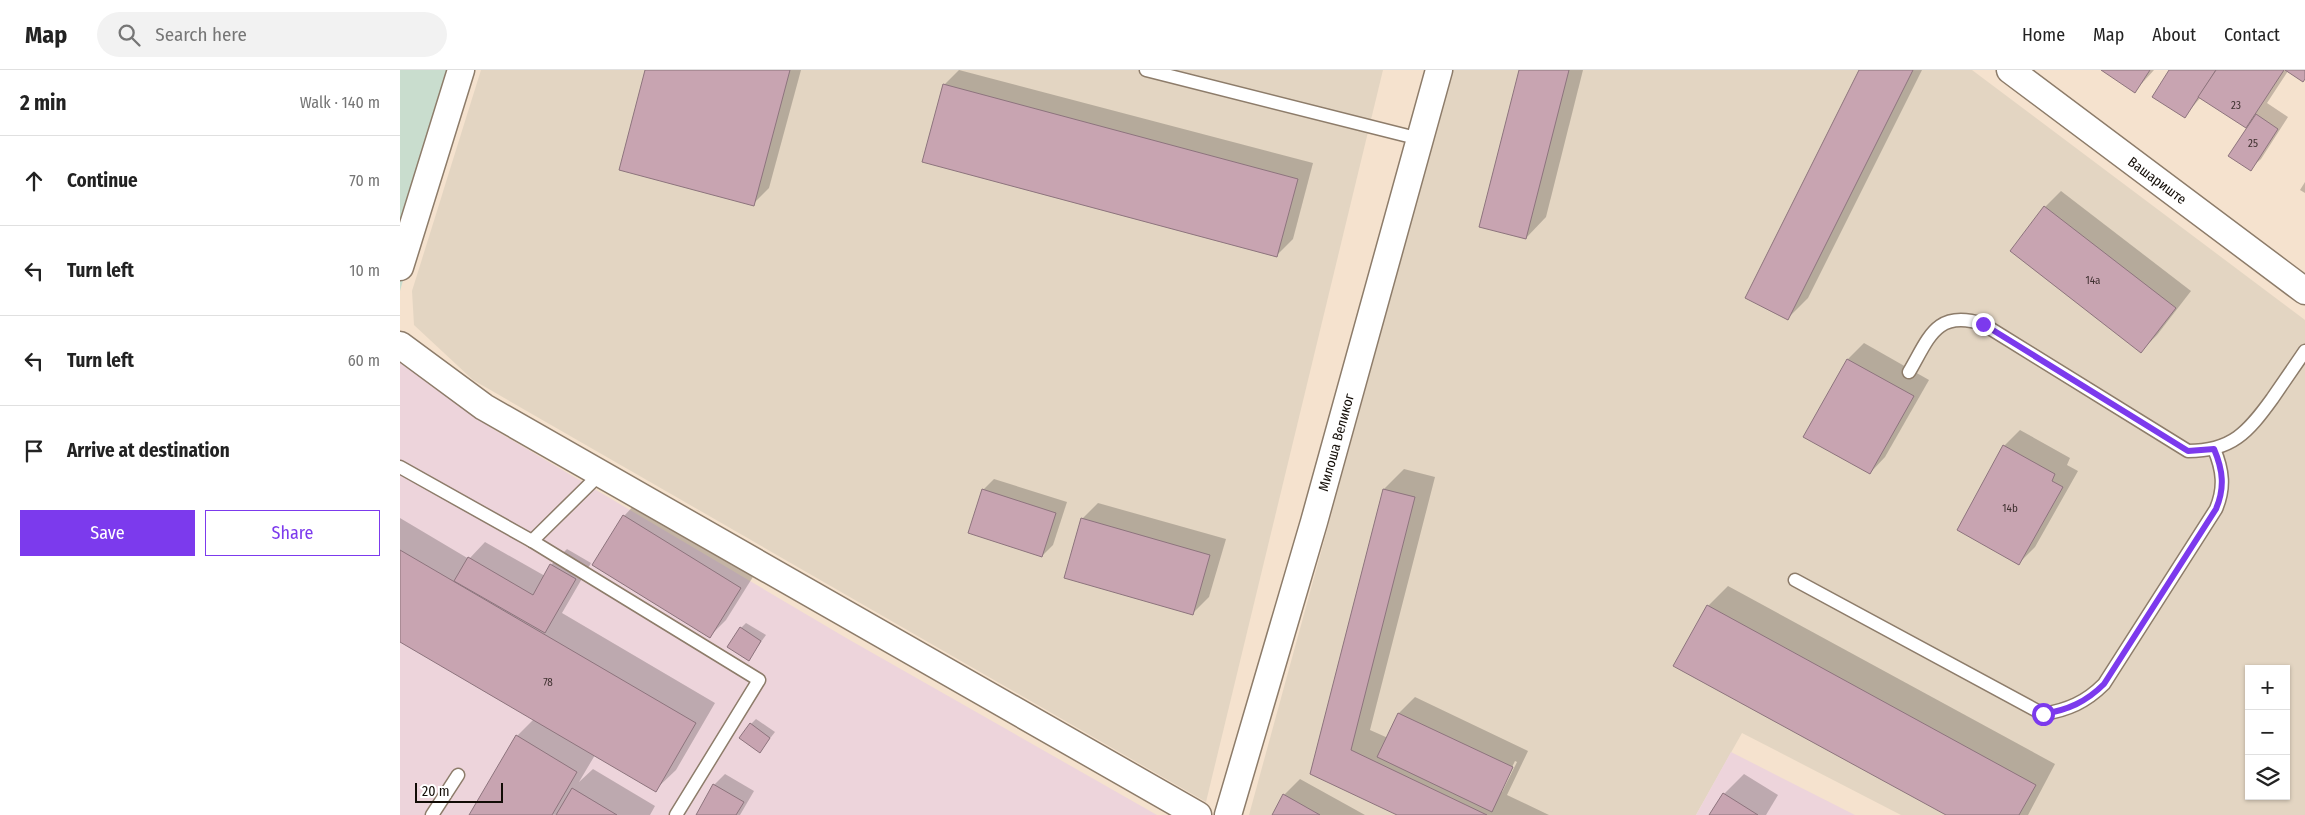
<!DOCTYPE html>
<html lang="en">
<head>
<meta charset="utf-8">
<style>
  body { margin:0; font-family:"Fira Sans Condensed",sans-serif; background:#f2f2f2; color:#222 }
  .controls { position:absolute; right:15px; bottom:15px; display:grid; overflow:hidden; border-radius:0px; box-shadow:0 1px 4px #0004 }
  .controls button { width:45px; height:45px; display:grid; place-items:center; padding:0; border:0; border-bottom:1px solid #e0e0e0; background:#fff; color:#222; font:25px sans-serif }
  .scale { position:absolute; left:15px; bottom:12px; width:88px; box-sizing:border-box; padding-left:5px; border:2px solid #120c06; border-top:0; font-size:14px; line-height:18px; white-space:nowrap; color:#120c06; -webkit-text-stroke:4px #fff; paint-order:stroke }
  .stop { position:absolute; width:15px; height:15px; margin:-11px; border:4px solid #7c3aed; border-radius:50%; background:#fff }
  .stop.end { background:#7c3aed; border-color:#fff; box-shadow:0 1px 5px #0008 }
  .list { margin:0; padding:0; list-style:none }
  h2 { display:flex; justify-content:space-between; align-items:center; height:65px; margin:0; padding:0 20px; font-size:21px }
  h2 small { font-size:16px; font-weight:400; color:#767676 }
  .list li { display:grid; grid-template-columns:32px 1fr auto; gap:15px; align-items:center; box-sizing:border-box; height:90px; padding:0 20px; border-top:1px solid #e0e0e0 }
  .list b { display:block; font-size:19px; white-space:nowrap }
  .list em { font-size:16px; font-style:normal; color:#767676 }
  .actions { display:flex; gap:10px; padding:15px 20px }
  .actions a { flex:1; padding:11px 0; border:1px solid #7c3aed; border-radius:0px; text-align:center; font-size:18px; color:#7c3aed }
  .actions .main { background:#7c3aed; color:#fff }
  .icon { flex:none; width:28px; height:28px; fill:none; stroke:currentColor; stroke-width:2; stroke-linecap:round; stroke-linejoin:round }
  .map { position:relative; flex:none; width:1905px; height:745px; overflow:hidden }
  header { display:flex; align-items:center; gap:30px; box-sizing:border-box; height:70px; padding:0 25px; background:#fff; border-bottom:1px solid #e0e0e0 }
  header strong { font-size:24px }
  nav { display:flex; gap:28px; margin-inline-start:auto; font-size:18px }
  .search { width:350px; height:45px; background:#f2f2f2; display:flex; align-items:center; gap:12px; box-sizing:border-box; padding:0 18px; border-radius:28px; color:#767676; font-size:19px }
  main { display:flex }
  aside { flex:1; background:#fff }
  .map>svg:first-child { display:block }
  .commercial { fill:#e3d5c2; fill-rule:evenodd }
  .industrial { fill:#edd4db }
  .green { fill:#c9ddce }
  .shadow { fill:#0003; fill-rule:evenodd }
  .building { fill:#c8a4b1; stroke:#8d747d }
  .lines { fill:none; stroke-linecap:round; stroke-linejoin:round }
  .service-casing { stroke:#8d7c6a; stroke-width:15 }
  .minor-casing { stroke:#8d7c6a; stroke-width:29 }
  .service { stroke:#fff; stroke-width:12 }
  .minor { stroke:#fff; stroke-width:26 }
  .route { stroke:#7c3aed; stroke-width:6 }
  .labels { text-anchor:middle; stroke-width:4; stroke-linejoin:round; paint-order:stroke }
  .number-label { font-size:11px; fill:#403231 }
  .street-label { font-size:14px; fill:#120c06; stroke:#fff }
</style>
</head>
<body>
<header>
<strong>Map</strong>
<div class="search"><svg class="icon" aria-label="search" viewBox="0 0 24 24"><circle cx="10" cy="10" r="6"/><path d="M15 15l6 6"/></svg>Search here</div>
<nav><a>Home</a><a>Map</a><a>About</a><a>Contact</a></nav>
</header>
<main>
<aside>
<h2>2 min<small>Walk · 140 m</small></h2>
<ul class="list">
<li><svg class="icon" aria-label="ahead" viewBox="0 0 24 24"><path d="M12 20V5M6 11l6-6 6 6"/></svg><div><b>Continue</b></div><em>70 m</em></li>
<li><svg class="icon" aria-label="left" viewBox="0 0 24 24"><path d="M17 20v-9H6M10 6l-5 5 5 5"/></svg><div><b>Turn left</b></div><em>10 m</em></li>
<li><svg class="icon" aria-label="left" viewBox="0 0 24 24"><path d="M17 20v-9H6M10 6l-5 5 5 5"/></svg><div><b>Turn left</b></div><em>60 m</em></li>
<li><svg class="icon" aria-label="arrive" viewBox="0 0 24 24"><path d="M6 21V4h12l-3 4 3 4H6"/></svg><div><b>Arrive at destination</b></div></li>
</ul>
<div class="actions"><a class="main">Save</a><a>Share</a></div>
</aside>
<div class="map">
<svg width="1905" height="745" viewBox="0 0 1905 745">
  <rect width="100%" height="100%" fill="#f5e2ce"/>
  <!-- commercial -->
  <g class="commercial">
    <polygon points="81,0 983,0 806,732 73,310 14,255 12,221"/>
    <path d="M1053,0H1572L1905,250V745H1501L1342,663L1296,745H849ZM1849,599H1886V726H1849Z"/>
  </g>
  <!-- industrial -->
  <g class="industrial">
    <polygon points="0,292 93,359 448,569 757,745 0,745"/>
    <polygon points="1331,682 1455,745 1296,745"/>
  </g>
  <!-- green -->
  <polygon class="green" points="0,0 63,0 0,221"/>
  <!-- shadow -->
  <g class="shadow">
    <polygon points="247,0 401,0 369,118 353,134"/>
    <polygon points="559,0 913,93 893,169 877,185 544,15"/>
    <polygon points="1120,0 1183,0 1146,147 1126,168"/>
    <polygon points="1460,0 1522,0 1408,228 1388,248"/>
    <polygon points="1703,0 1754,0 1735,21"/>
    <polygon points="1771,0 1905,0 1905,9 1888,1 1867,33 1888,47 1861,89 1850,99 1848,58 1801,27 1784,47"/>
    <polygon points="1905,112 1905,123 1900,120"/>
    <polygon points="1661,121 1791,221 1757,265 1741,281 1645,137"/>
    <polygon points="1464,273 1529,310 1485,387 1470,403 1404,367 1448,289"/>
    <polygon points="1620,360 1670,388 1667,395 1678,401 1635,477 1619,493 1604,376"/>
    <path d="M1004,399L1035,407L970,660L988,668L999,643L1015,627L1128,681L1107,725L1149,745H1000L912,703L984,419ZM1115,691L1117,692L1102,722H1100Z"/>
    <polygon points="594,409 667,432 653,475 642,486 583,420"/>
    <polygon points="239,430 356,502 326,550 310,566 224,446"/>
    <polygon points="698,433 826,469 809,527 793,543 682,449"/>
    <polygon points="0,448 69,489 85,472 145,506 151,495 167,479 191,493 162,543 315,633 276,700 255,720 195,685 179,712 193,699 255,736 250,745 70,745 117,666 134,649 0,570"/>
    <polygon points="1328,516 1655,694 1628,745 1548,745 1308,536"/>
    <polygon points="346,553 366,565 348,590 341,558"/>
    <polygon points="356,649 375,662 360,681 351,654"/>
    <polygon points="325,704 354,721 340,745 297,745 314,715"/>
    <polygon points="1344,704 1378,725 1366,745 1311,745 1324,724"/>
    <polygon points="900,709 965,745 873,745 884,725"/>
  </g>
  <!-- building -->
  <g class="building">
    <polygon points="245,0 390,0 354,136 219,100"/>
    <polygon points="1119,0 1169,0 1126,169 1079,157"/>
    <polygon points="1459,0 1513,0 1388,250 1345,228"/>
    <polygon points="1701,0 1750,0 1735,23"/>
    <polygon points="1769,0 1816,0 1785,48 1752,27"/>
    <polygon points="1816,0 1884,0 1846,58 1798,27"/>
    <polygon points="1885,0 1905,0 1905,9 1903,12"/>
    <polygon points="543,14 898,109 877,187 522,92"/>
    <polygon points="1856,44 1878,59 1851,101 1828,86"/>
    <polygon points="1644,136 1776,238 1741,283 1610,181"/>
    <polygon points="1447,289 1514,326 1470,404 1403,367"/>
    <polygon points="1603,375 1655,404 1652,411 1663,417 1619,495 1557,460"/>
    <polygon points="582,419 656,443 642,487 568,463"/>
    <polygon points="983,419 1015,427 951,680 1087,745 997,745 910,704"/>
    <polygon points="223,445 341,518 310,568 192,495"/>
    <polygon points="681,448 810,485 793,545 664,508"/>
    <polygon points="0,480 296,653 256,722 0,572"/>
    <polygon points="68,487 133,525 150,494 176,509 145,563 54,511"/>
    <polygon points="1307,535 1636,715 1619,745 1546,745 1273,596"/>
    <polygon points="340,557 361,571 349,591 327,577"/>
    <polygon points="998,643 1113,697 1092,742 977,687"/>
    <polygon points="350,653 370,668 360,683 339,668"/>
    <polygon points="116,665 177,702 152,745 69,745"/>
    <polygon points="313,714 344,732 336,745 296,745"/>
    <polygon points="172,718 217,745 156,745"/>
    <polygon points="1323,723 1358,745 1309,745"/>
    <polygon points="883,724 920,745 872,745"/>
  </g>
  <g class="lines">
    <!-- service casing -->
    <g class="service-casing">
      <g id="service">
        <polyline points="746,0 1020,69"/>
        <path d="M1509,302C1529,268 1536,239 1583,254L1788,381C1832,381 1848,362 1872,329C1883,313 1894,297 1905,281"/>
        <polyline points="0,397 132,471 359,610 276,745"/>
        <polyline points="132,471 200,404"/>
        <path d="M1395,510L1643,644C1668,640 1686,632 1704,614L1816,439C1825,418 1823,400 1814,379"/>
        <polyline points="32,745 58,705"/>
      </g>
    </g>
    <!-- minor casing -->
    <g class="minor-casing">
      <g id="minor">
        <path id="s1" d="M1610,0L1905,221"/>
        <polyline points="0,197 61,0"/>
        <polyline points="0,275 84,337 798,745"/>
        <path id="s2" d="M828,745L914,452L1039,0"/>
      </g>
    </g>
    <!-- service -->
    <use href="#service" class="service"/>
    <!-- minor -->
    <use href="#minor" class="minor"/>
  </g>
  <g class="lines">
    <!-- route -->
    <path class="route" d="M1583,254L1788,381L1814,379C1823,400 1825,418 1816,439L1704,614C1686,632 1668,640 1643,644"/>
  </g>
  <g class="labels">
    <!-- number labels -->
    <g class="number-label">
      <text x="1836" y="39">23</text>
      <text x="1853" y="77">25</text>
      <text x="1693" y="214">14a</text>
      <text x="1610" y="442">14b</text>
      <text x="148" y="616">78</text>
    </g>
    <!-- street labels -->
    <g class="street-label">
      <text dy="5" stroke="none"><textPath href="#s1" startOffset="184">Вашариште</textPath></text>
      <text dy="5" stroke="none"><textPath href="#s2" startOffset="388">Милоша Великог</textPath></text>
    </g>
  </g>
</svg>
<div class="controls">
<button>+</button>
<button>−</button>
<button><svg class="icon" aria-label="layers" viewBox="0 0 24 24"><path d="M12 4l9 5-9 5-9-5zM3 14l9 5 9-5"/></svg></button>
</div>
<div class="scale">20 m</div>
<div class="stop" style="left:1643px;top:644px"></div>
<div class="stop end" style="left:1583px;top:254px"></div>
</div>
</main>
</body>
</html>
